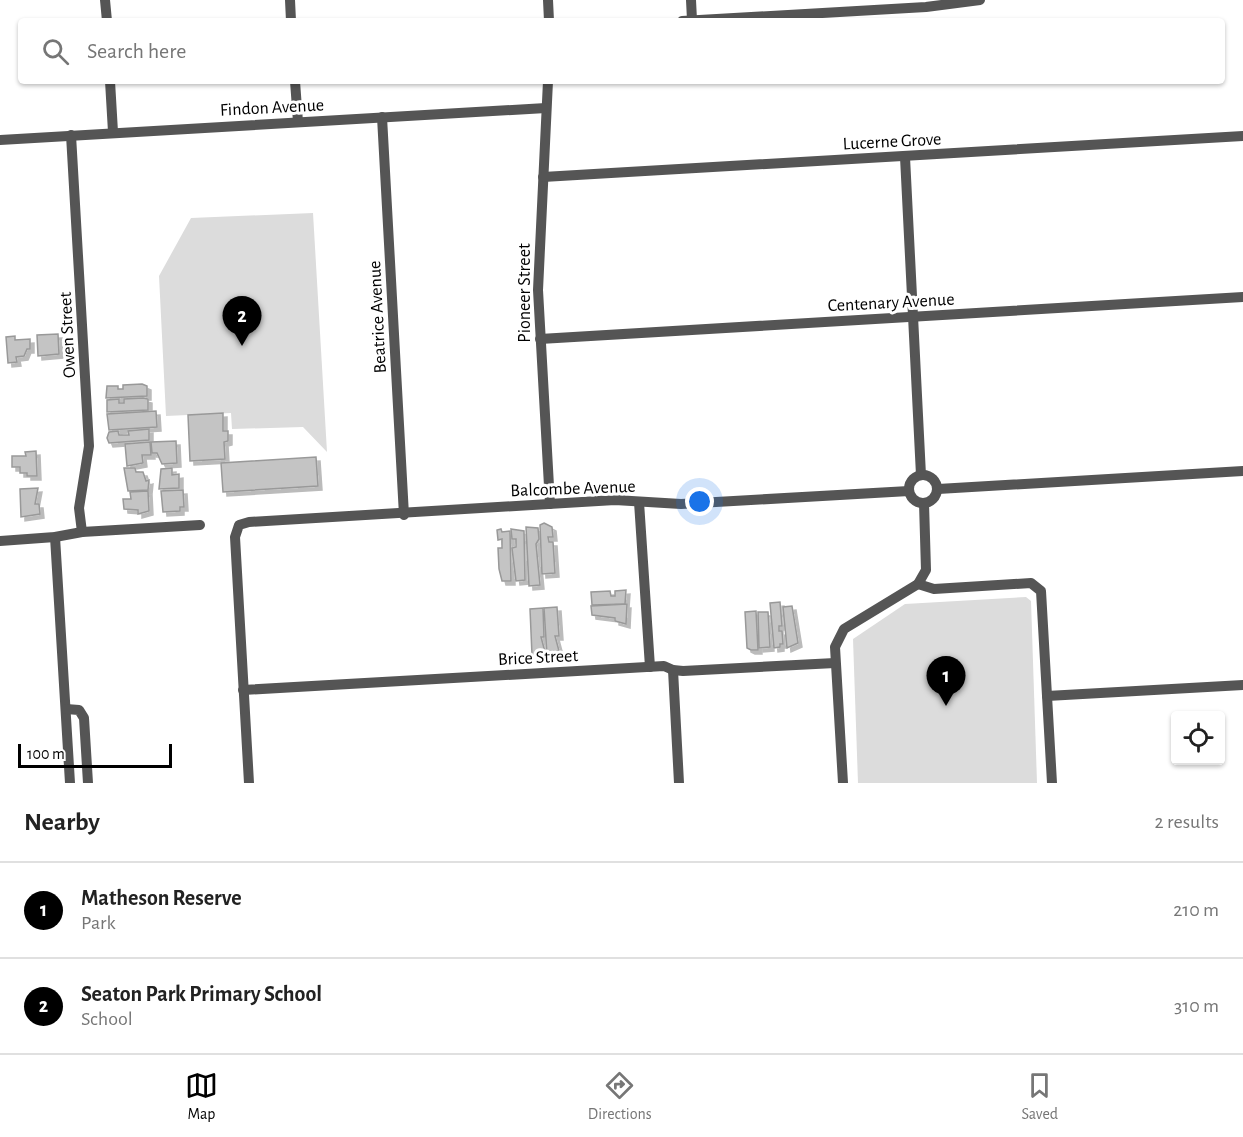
<!DOCTYPE html>
<html lang="en">
<head>
<meta charset="utf-8">
<style>
  body { margin:0; font-family:"Alegreya Sans",sans-serif; background:#f2f2f2; color:#222 }
  .controls { position:absolute; right:18px; bottom:18px; display:grid; overflow:hidden; border-radius:6px; box-shadow:0 2px 4px #0004 }
  .controls button { width:54px; height:54px; display:grid; place-items:center; padding:0; border:0; border-bottom:2px solid #e0e0e0; background:#fff; color:#222; font:30px sans-serif }
  .scale { position:absolute; left:18px; bottom:15px; width:154px; box-sizing:border-box; padding-left:6px; border:3px solid #000; border-top:0; font-size:16px; line-height:21px; white-space:nowrap; color:#000; -webkit-text-stroke:4px #fff; paint-order:stroke }
  .you { position:absolute; left:700px; top:502px; width:21px; height:21px; margin:-15px; border:4px solid #fff; border-radius:50%; background:#1a73e8; box-shadow:0 0 0 9px #1a73e833 }
  .badge { display:grid; place-items:center; width:39px; height:39px; border-radius:50%; background:#000; color:#fff; font-size:20px; font-weight:700 }
  .pin { position:absolute; translate:-50% -50px; filter:drop-shadow(0 2px 3px #0008) }
  .pin::after { content:''; position:absolute; top:32px; width:21px; height:18px; background:inherit; clip-path:polygon(0 0,100% 0,50% 100%) }
  .list { margin:0; padding:0; list-style:none }
  h2 { display:flex; justify-content:space-between; align-items:center; height:78px; margin:0; padding:0 24px; font-size:26px }
  h2 small { font-size:20px; font-weight:400; color:#767676 }
  .list li { display:grid; grid-template-columns:39px 1fr auto; gap:18px; align-items:center; box-sizing:border-box; height:96px; padding:0 24px; border-top:2px solid #e0e0e0 }
  .list b { display:block; font-size:22px; white-space:nowrap }
  .list p { margin:0; font-size:20px; white-space:nowrap; color:#767676 }
  .list em { font-size:20px; font-style:normal; color:#767676 }
  .icon { flex:none; width:33px; height:33px; fill:none; stroke:currentColor; stroke-width:2; stroke-linecap:round; stroke-linejoin:round }
  .map { position:relative; flex:none; width:1243px; height:783px; overflow:hidden }
  .search { position:absolute; background:#fff; box-shadow:0 2px 4px #0004; left:18px; right:18px; top:18px; height:66px; display:flex; align-items:center; gap:15px; box-sizing:border-box; padding:0 21px; border-radius:6px; color:#767676; font-size:22px }
  .sheet { height:270px; background:#fff }
  nav { display:flex; justify-content:space-around; align-items:center; box-sizing:border-box; height:84px; border-top:2px solid #e0e0e0; background:#fff; font-size:16px; color:#767676 }
  nav a { display:grid; justify-items:center; gap:3px }
  nav .on { color:#000 }
  .map>svg:first-child { display:block }
  .green { fill:#dcdcdc }
  .building { fill:#c4c4c4; stroke:#999; stroke-width:1.5; filter:url(#shadow) }
  .lines { fill:none; stroke-linecap:round; stroke-linejoin:round }
  .minor { stroke:#555; stroke-width:10 }
  .labels { text-anchor:middle; stroke-width:6; stroke-linejoin:round; paint-order:stroke }
  .street-label { font-size:18px; fill:#000; stroke:#fff }
</style>
</head>
<body>
<div class="map">
<svg width="1243" height="783" viewBox="0 0 1243 783">
  <defs>
    <filter id="shadow"><feDropShadow dx="4" dy="4" stdDeviation="0" flood-color="#0004"/></filter>
  </defs>
  <rect width="100%" height="100%" fill="#fff"/>
  <!-- green -->
  <g class="green">
    <polygon points="313,213 327,452 303,427 232,429 231,413 166,416 159,276 191,218"/>
    <polygon points="1026,597 1031,601 1037,783 858,783 853,639 905,604"/>
  </g>
  <!-- building -->
  <g class="building">
    <polygon points="58,334 59,354 38,356 37,335"/>
    <polygon points="15,336 15,340 30,339 30,349 27,349 24,356 16,357 17,362 8,363 6,337"/>
    <polygon points="142,384 147,386 147,396 106,398 107,386 118,386 118,389 123,389 123,385"/>
    <polygon points="143,398 148,399 148,410 107,412 107,400 119,399 119,403 124,403 124,399"/>
    <polygon points="156,411 157,427 109,430 107,414"/>
    <polygon points="223,413 223,431 228,431 228,441 224,442 225,459 190,461 188,415"/>
    <polygon points="149,429 149,440 109,443 107,438 109,432 118,431 119,435 129,435 128,431"/>
    <polygon points="176,441 177,463 162,464 157,453 152,453 151,442"/>
    <polygon points="150,442 151,455 142,455 143,463 127,466 125,444"/>
    <polygon points="36,451 37,476 27,476 27,473 20,473 20,467 12,467 12,456 26,456 25,452"/>
    <polygon points="316,457 318,486 223,492 221,463"/>
    <polygon points="124,468 135,468 136,472 143,472 146,481 149,480 148,490 128,491"/>
    <polygon points="172,468 172,475 179,474 179,488 159,489 161,469"/>
    <polygon points="38,488 35,504 39,504 40,514 21,517 20,489"/>
    <polygon points="183,490 184,507 180,507 180,511 163,512 161,491"/>
    <polygon points="148,491 149,511 138,514 138,510 124,509 123,499 131,499 130,492"/>
    <polygon points="544,523 552,527 553,537 548,537 549,542 553,542 555,573 542,574 540,525"/>
    <polygon points="526,527 538,528 539,539 536,544 540,585 529,586"/>
    <polygon points="501,529 502,532 510,531 511,581 502,581 499,569 498,548 502,548 502,539 498,540 497,530"/>
    <polygon points="511,529 524,531 525,580 516,581 512,548 516,547 516,539 512,539"/>
    <polygon points="626,590 625,604 592,605 591,592 610,591 611,596 615,596 615,591"/>
    <polygon points="780,602 782,626 779,626 779,631 782,631 783,644 780,644 780,647 774,648 770,603"/>
    <polygon points="627,604 626,624 615,621 615,618 592,615 591,606"/>
    <polygon points="792,606 798,643 787,648 783,607"/>
    <polygon points="557,607 559,636 555,636 559,651 547,655 544,608"/>
    <polygon points="543,608 544,637 541,637 545,652 532,655 530,609"/>
    <polygon points="756,611 758,650 751,650 747,648 745,612"/>
    <polygon points="758,612 768,612 770,647 759,648"/>
  </g>
  <g class="lines">
    <!-- minor -->
    <g class="minor">
      <polyline points="105,0 107,21"/>
      <polyline points="290,0 291,21"/>
      <polyline points="548,0 549,21"/>
      <polyline points="691,0 692,20"/>
      <polyline points="682,21 926,7 980,0"/>
      <polyline points="110,81 113,132"/>
      <polyline points="295,81 298,122"/>
      <polyline points="548,81 538,290 550,504"/>
      <polyline points="382,117 404,515"/>
      <polyline points="71,135 89,446 79,508 82,532"/>
      <polyline points="0,140 546,108"/>
      <polyline points="905,157 921,475"/>
      <polyline points="543,177 1243,136"/>
      <polyline points="540,339 1243,297"/>
      <circle cx="923" cy="489" r="14"/>
      <polyline points="938,489 1243,471"/>
      <polyline points="639,502 650,667"/>
      <polyline points="55,537 70,783"/>
      <polyline points="0,541 55,537 82,532 200,525"/>
      <polyline points="918,584 934,589 1031,583 1041,591 1052,783"/>
      <polyline points="673,670 679,783"/>
      <polyline points="243,690 664,666 673,670 683,671 835,663"/>
      <polyline points="1047,696 1243,685"/>
      <polyline points="66,709 79,710 84,718 88,783"/>
      <polyline points="249,783 235,537 239,525 249,522 615,500 681,504 909,491"/>
      <polyline points="843,783 835,647 844,629 918,584 926,570 924,503"/>
    </g>
  </g>
  <g class="labels">
    <!-- street labels -->
    <g class="street-label">
      <text transform="translate(272 107) rotate(-3)" y="6">Findon Avenue</text>
      <text transform="translate(892 141) rotate(-3)" y="6">Lucerne Grove</text>
      <text transform="translate(524 293) rotate(-90)" y="6">Pioneer Street</text>
      <text transform="translate(891 302) rotate(-3)" y="6">Centenary Avenue</text>
      <text transform="translate(377 317) rotate(-93)" y="6">Beatrice Avenue</text>
      <text transform="translate(67 335) rotate(-93)" y="6">Owen Street</text>
      <text transform="translate(573 488) rotate(-2)" y="6">Balcombe Avenue</text>
      <text transform="translate(538 657) rotate(-3)" y="6">Brice Street</text>
    </g>
  </g>
</svg>
<div class="controls">
<button><svg class="icon" aria-label="locate" viewBox="0 0 24 24"><circle cx="12" cy="12" r="6"/><path d="M12 2v4M12 18v4M2 12h4M18 12h4"/></svg></button>
</div>
<div class="scale">100 m</div>
<div class="you"></div>
<div class="pin badge" style="left:946px;top:706px">1</div>
<div class="pin badge" style="left:242px;top:346px">2</div>
<div class="search"><svg class="icon" aria-label="search" viewBox="0 0 24 24"><circle cx="10" cy="10" r="6"/><path d="M15 15l6 6"/></svg>Search here</div>
</div>
<section class="sheet">
<h2>Nearby<small>2 results</small></h2>
<ul class="list">
<li><span class="badge">1</span><div><b>Matheson Reserve</b><p>Park</p></div><em>210 m</em></li>
<li><span class="badge">2</span><div><b>Seaton Park Primary School</b><p>School</p></div><em>310 m</em></li>
</ul>
</section>
<nav>
<a class="on"><svg class="icon" aria-label="map" viewBox="0 0 24 24"><path d="M3 6l6-2 6 2 6-2v14l-6 2-6-2-6 2zM9 4v14M15 6v14"/></svg>Map</a>
<a><svg class="icon" aria-label="directions" viewBox="0 0 24 24"><path d="M12 3l9 9-9 9-9-9zM9 14v-3h6M13 9l2 2-2 2"/></svg>Directions</a>
<a><svg class="icon" aria-label="saved" viewBox="0 0 24 24"><path d="M7 4h10v16l-5-4-5 4z"/></svg>Saved</a>
</nav>
</body>
</html>
